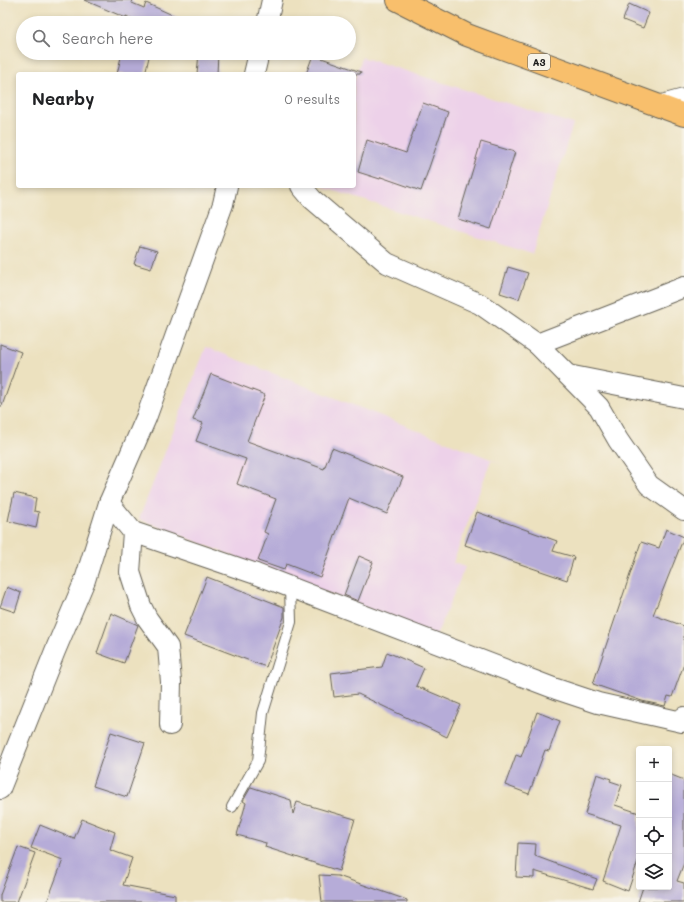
<!DOCTYPE html>
<html lang="en">
<head>
<meta charset="utf-8">
<style>
  body { margin:0; font-family:Mali,sans-serif; background:#f6f6f6; color:#202124 }
  .controls { position:absolute; right:12px; bottom:12px; display:grid; overflow:hidden; border-radius:4px; box-shadow:0 2px 6px #0003 }
  .controls button { width:36px; height:36px; display:grid; place-items:center; padding:0; border:0; border-bottom:1px solid #e0e0e0; background:#fff; color:#202124; font:20px sans-serif }
  .list { margin:0; padding:0; list-style:none }
  h2 { display:flex; justify-content:space-between; align-items:center; height:52px; margin:0; padding:0 16px; font-size:17px }
  h2 small { font-size:13px; font-weight:400; color:#757577 }
  .icon { flex:none; width:22px; height:22px; fill:none; stroke:currentColor; stroke-width:2; stroke-linecap:round; stroke-linejoin:round }
  .map { position:relative; flex:none; width:684px; height:902px; overflow:hidden }
  .search { position:absolute; background:#fff; box-shadow:0 2px 6px #0003; left:16px; top:16px; width:340px; height:44px; display:flex; align-items:center; gap:10px; box-sizing:border-box; padding:0 14px; border-radius:22px; color:#757577; font-size:15px }
  .panel { position:absolute; background:#fff; box-shadow:0 2px 6px #0003; left:16px; top:72px; width:340px; height:116px; border-radius:4px }
  .map>svg:first-child { display:block }
  .built { fill:#edd1e9 }
  .building { fill:#b6acd8 }
  .lines { fill:none; stroke-linecap:round; stroke-linejoin:round }
  .service-casing { stroke:#656155; stroke-width:12 }
  .minor-casing { stroke:#656155; stroke-width:22 }
  .trunk-casing { stroke:#656155; stroke-width:24 }
  .service { stroke:#fff; stroke-width:10 }
  .minor { stroke:#fff; stroke-width:20 }
  .trunk { stroke:#f8bf6c; stroke-width:22 }
  .labels { text-anchor:middle; stroke-width:3; stroke-linejoin:round; paint-order:stroke }
  .shield { fill:#f7f3e8; stroke:#5e5c59; stroke-width:1 }
  .shield-label { font-size:10px; font-weight:bold; fill:#1c1c1c }
</style>
</head>
<body>
<div class="map">
<svg width="684" height="902" viewBox="0 0 684 902">
  <rect width="100%" height="100%" fill="#f7f3e8"/>
  <filter id="ink" filterUnits="userSpaceOnUse"><feTurbulence type="fractalNoise" baseFrequency=".025" numOctaves="2"/><feDisplacementMap in="SourceGraphic" scale="8" xChannelSelector="R" yChannelSelector="G"/><feConvolveMatrix kernelMatrix="1 2 1 2 8 2 1 2 1" color-interpolation-filters="sRGB"/></filter>
  <filter id="wash" filterUnits="userSpaceOnUse"><feTurbulence type="fractalNoise" baseFrequency=".012" numOctaves="4" result="noise"/><feDisplacementMap in="SourceGraphic" scale="16" xChannelSelector="R" yChannelSelector="G"/><feGaussianBlur stdDeviation="0.9" result="paint"/><feColorMatrix in="noise" values="0 0 0 0 0 0 0 0 0 0 0 0 0 0 0 0 0 1.4 0 .05"/><feComposite in="paint" operator="in"/></filter>
  <g filter="url(#wash)">
    <rect width="100%" height="100%" fill="#ece1bf"/>
    <!-- built -->
    <g class="built">
      <polygon points="362,57 573,124 532,254 322,187 354,186 354,82"/>
      <polygon points="206,347 503,464 491,460 453,563 465,567 436,636 139,519"/>
    </g>
    <g id="blocks">
      <!-- building -->
      <g class="building">
        <polygon points="84,0 133,0 132,3 144,8 146,3 190,23 138,23 138,21 126,16 126,18"/>
        <polygon points="629,4 649,13 643,28 623,20"/>
        <polygon points="122,53 149,57 145,74 117,74"/>
        <polygon points="199,53 218,53 217,74 197,74"/>
        <polygon points="313,55 361,72 360,74 306,74"/>
        <polygon points="423,103 448,112 421,191 381,177 380,179 358,172 367,140 406,153"/>
        <polygon points="481,142 515,152 491,229 458,219"/>
        <polygon points="140,246 157,251 151,269 134,264"/>
        <polygon points="508,267 528,273 519,299 500,293"/>
        <polygon points="0,344 21,352 2,406 0,406"/>
        <polygon points="211,374 265,395 247,441 324,469 332,448 403,477 387,514 349,498 320,577 286,564 284,570 258,561 268,534 264,532 276,499 237,484 246,459 196,441 203,423 193,420"/>
        <polygon points="14,493 36,498 34,511 39,512 36,528 8,521"/>
        <polygon points="477,512 557,541 553,551 574,557 567,580 465,545"/>
        <polygon points="666,529 684,537 653,615 684,626 684,664 672,697 668,696 665,706 642,701 593,684 641,542 659,548"/>
        <polygon points="359,556 373,562 358,601 344,595"/>
        <polygon points="207,577 284,607 284,617 266,667 184,636"/>
        <polygon points="7,587 21,593 15,612 0,607"/>
        <polygon points="111,613 138,625 124,663 97,653"/>
        <polygon points="387,652 424,668 416,686 461,705 447,737 358,694 334,697 331,673 382,667"/>
        <polygon points="537,712 560,721 549,751 545,750 529,794 505,785 516,755 521,757"/>
        <polygon points="111,732 145,743 127,797 93,786"/>
        <polygon points="597,774 611,779 610,781 622,785 615,805 639,813 639,858 628,891 603,881 621,825 585,814"/>
        <polygon points="669,774 684,780 684,863 677,881 684,883 684,902 638,902 643,887 669,887"/>
        <polygon points="251,787 291,800 293,814 297,802 355,819 339,871 265,847 266,843 237,835 246,803 243,801"/>
        <polygon points="82,819 115,832 110,850 132,858 123,885 175,895 175,902 47,902 63,860 31,848 40,825 74,839"/>
        <polygon points="518,843 536,844 535,856 597,879 593,889 534,871 534,878 516,877"/>
        <polygon points="18,847 35,853 17,902 0,902 0,895"/>
        <polygon points="319,875 338,876 407,900 407,902 322,902"/>
      </g>
    </g>
  </g>
  <g filter="url(#ink)">
    <use href="#blocks" fill-opacity="0" stroke="#656155" stroke-width="1"/>
    <g class="lines">
      <!-- service casing -->
      <g class="service-casing">
        <polyline id="service" points="232,807 258,761 263,713 291,622 290,587"/>
      </g>
      <!-- minor casing -->
      <g class="minor-casing">
        <g id="minor">
          <polyline points="267,23 272,0"/>
          <polyline points="254,74 259,53"/>
          <polyline points="658,106 684,99"/>
          <polyline points="301,186 312,199 387,263 480,304 537,344 599,407 618,440 649,485 684,510"/>
          <polyline points="537,344 684,287"/>
          <polyline points="568,375 684,398"/>
          <polyline points="109,503 133,532 256,574 556,689 598,703 682,722 684,717"/>
          <polyline points="133,532 130,572 141,606 147,618 168,647 171,682 170,725"/>
          <polyline points="0,789 55,651 85,580 109,503 146,418 223,204 227,186"/>
        </g>
      </g>
      <!-- trunk casing -->
      <g class="trunk-casing">
        <polyline id="trunk" points="398,0 467,35 684,115"/>
      </g>
      <!-- service -->
      <use href="#service" class="service"/>
      <!-- minor -->
      <use href="#minor" class="minor"/>
      <!-- trunk -->
      <use href="#trunk" class="trunk"/>
    </g>
  </g>
  <g class="labels">
    <!-- shield labels -->
    <rect class="shield" x="528" y="54" width="22" height="16" rx="3"/>
    <g class="shield-label">
      <text x="539" y="66">A3</text>
    </g>
  </g>
</svg>
<div class="controls">
<button>+</button>
<button>−</button>
<button><svg class="icon" aria-label="locate" viewBox="0 0 24 24"><circle cx="12" cy="12" r="6"/><path d="M12 2v4M12 18v4M2 12h4M18 12h4"/></svg></button>
<button><svg class="icon" aria-label="layers" viewBox="0 0 24 24"><path d="M12 4l9 5-9 5-9-5zM3 14l9 5 9-5"/></svg></button>
</div>
<div class="search"><svg class="icon" aria-label="search" viewBox="0 0 24 24"><circle cx="10" cy="10" r="6"/><path d="M15 15l6 6"/></svg>Search here</div>
<section class="panel">
<h2>Nearby<small>0 results</small></h2>
<ul class="list">
</ul>
</section>
</div>
</body>
</html>
